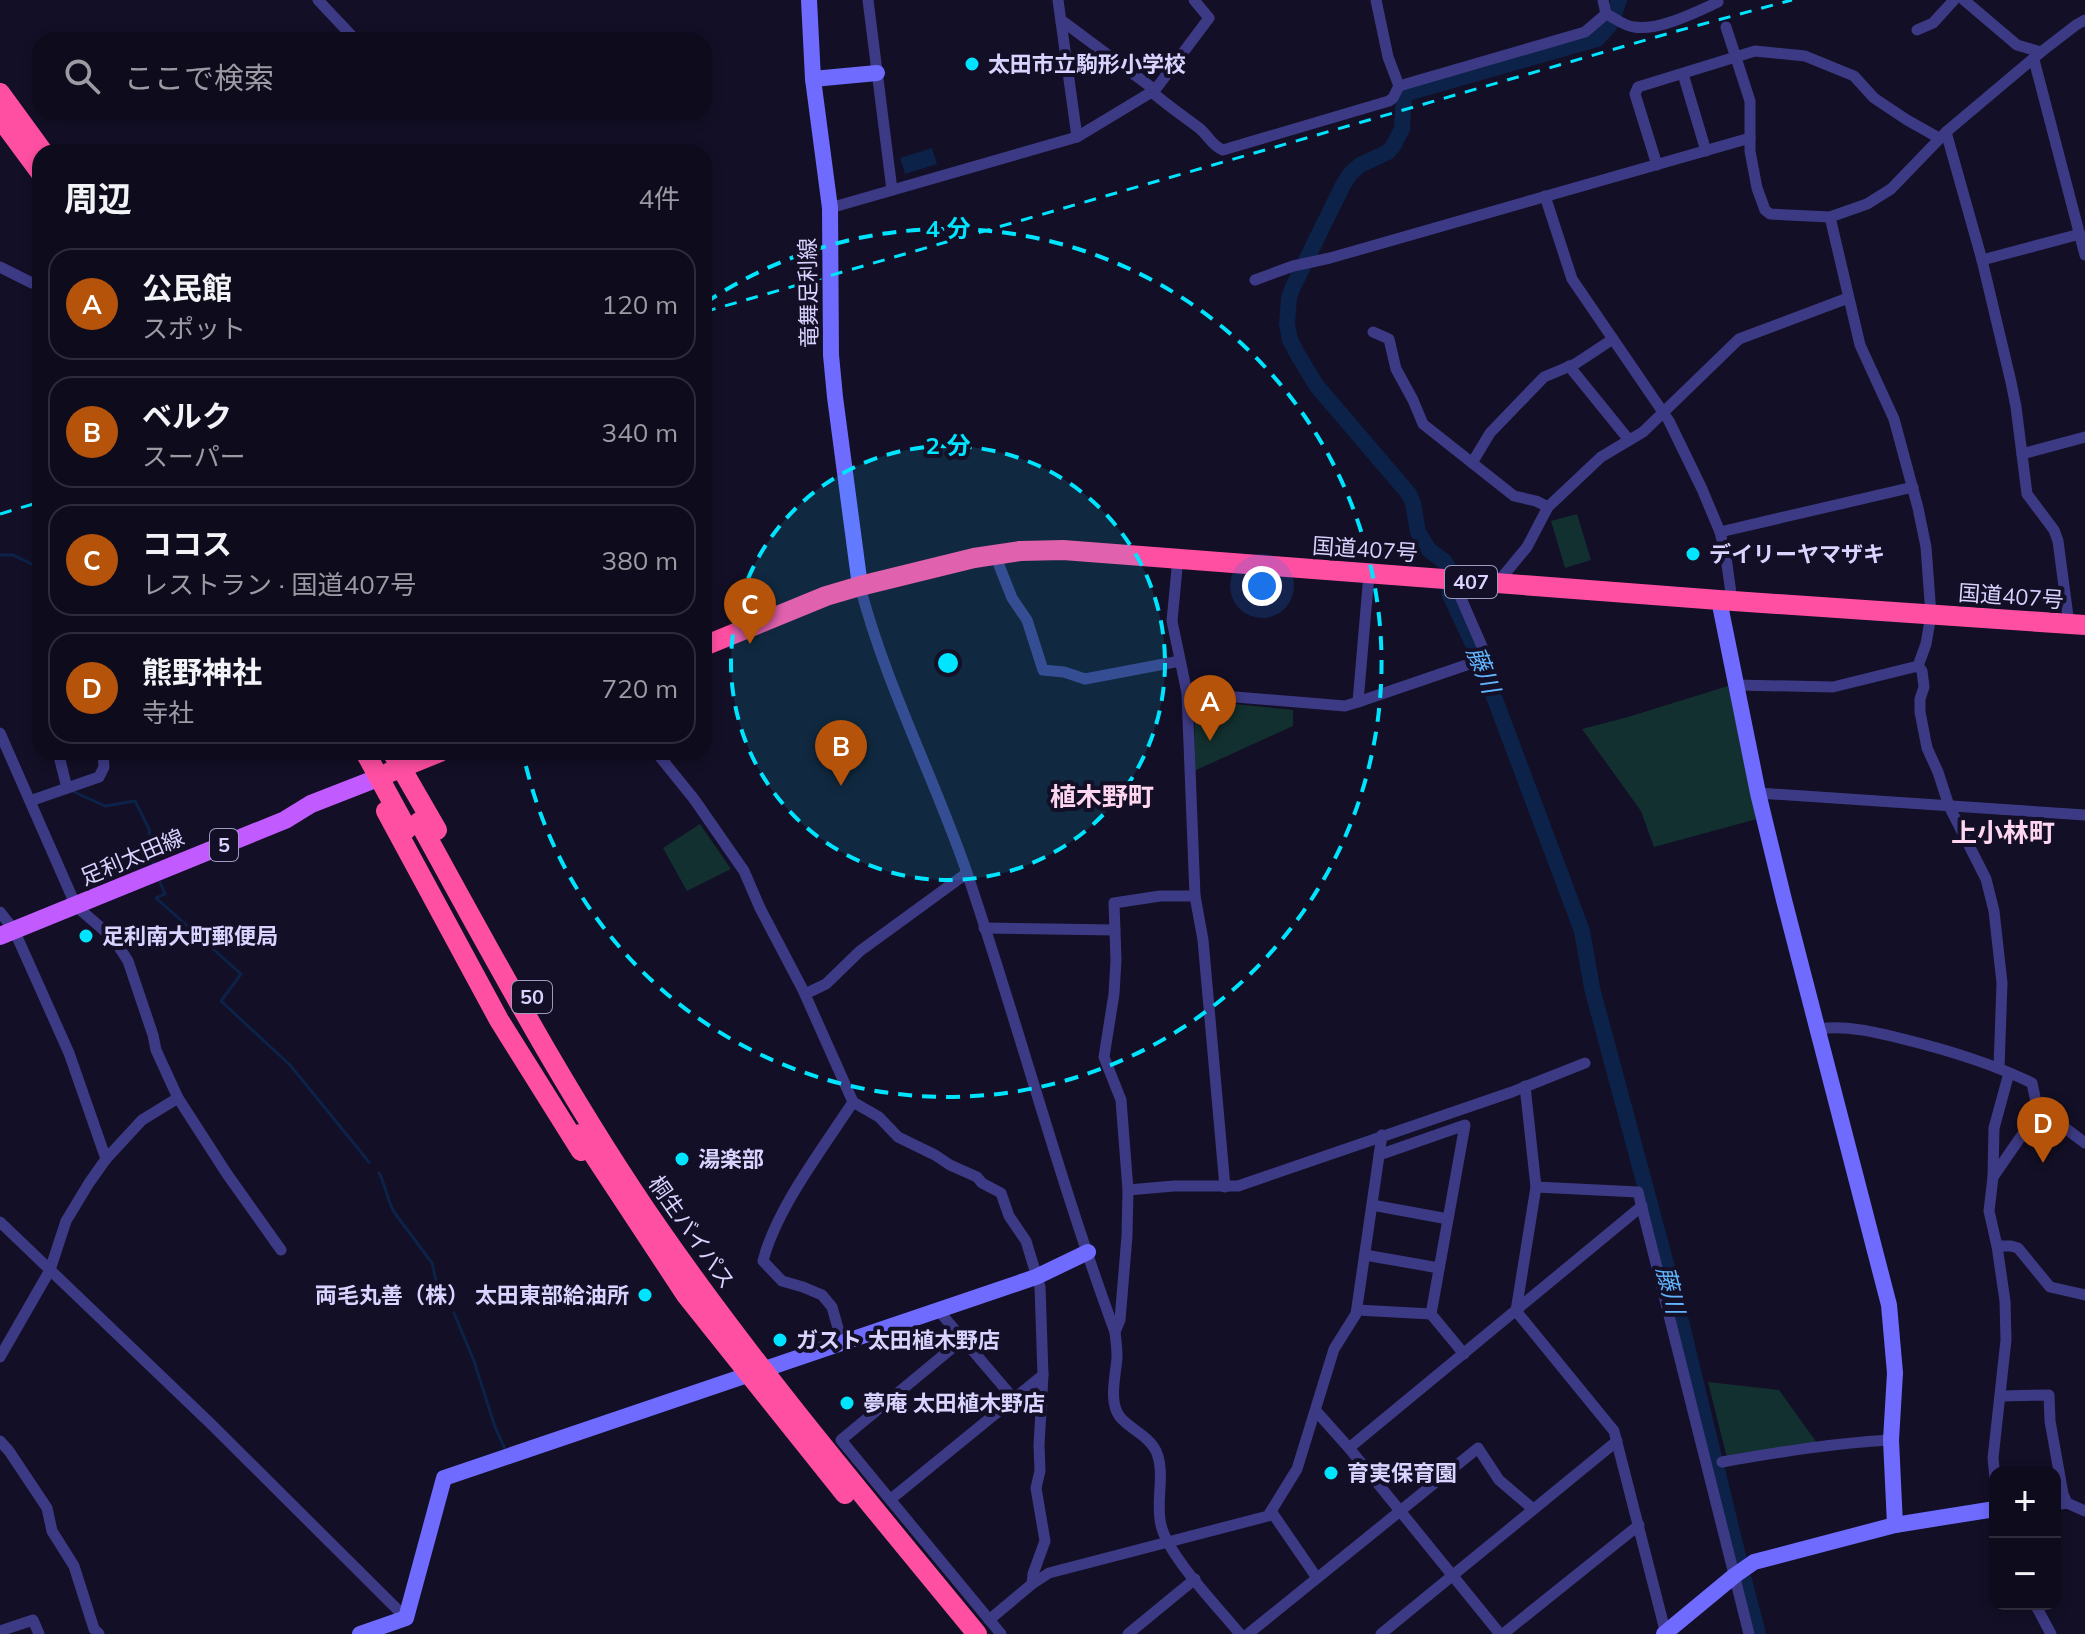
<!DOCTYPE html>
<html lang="ja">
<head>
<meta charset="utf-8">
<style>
  body { margin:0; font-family:Mulish,"Noto Sans JP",sans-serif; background:#171425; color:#f1f3f6 }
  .controls { position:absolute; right:24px; bottom:24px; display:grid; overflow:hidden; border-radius:16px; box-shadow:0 4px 12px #0003 }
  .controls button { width:72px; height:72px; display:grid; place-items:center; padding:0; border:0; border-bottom:2px solid #2e2b3b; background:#0e0b1c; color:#f1f3f6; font:40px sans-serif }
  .you { position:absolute; left:1262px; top:586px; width:28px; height:28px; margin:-20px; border:6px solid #fff; border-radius:50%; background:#1a73e8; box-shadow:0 0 0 12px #1a73e833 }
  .badge { display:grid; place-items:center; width:52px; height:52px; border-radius:50%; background:#b45309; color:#fff; font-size:26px; font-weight:700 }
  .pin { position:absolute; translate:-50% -66px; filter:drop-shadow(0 2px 4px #0008) }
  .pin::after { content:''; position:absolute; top:42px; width:28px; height:24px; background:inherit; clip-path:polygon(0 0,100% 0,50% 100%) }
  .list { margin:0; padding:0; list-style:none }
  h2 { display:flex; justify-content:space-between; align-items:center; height:104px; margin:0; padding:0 32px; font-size:34px }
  h2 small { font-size:26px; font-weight:400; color:#9b9ba3 }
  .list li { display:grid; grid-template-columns:52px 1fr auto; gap:24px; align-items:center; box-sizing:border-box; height:112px; margin:0 16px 16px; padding:0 16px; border:2px solid #2e2b3b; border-radius:24px }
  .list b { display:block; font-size:30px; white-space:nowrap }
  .list p { margin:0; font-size:26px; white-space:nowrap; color:#9b9ba3 }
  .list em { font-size:26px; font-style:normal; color:#9b9ba3 }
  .icon { flex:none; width:44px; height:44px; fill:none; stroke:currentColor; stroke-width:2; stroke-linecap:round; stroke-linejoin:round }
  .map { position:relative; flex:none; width:2085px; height:1634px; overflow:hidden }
  .search { position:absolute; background:#0e0b1c; box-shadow:0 4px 12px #0003; left:32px; top:32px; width:680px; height:88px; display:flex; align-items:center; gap:20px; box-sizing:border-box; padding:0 28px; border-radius:24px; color:#9b9ba3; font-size:30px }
  .panel { position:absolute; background:#0e0b1c; box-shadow:0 4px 12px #0003; left:32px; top:144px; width:680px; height:616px; border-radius:24px }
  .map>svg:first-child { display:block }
  .green { fill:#12302f }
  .water { fill:#0c2248 }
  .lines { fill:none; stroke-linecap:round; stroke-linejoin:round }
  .stream { stroke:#0c2248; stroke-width:3 }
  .river { stroke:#0c2248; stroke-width:16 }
  .street { stroke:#3d3a85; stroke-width:11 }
  .secondary { stroke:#6f6bff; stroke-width:16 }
  .primary { stroke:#c25bff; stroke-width:18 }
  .highway { stroke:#ff4fa3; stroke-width:20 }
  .rail { stroke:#00e5ff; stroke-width:3; stroke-dasharray:12 10; stroke-linecap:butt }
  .highway-bridge { stroke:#ff4fa3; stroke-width:20 }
  .ring { fill:none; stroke:#00e5ff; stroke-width:4; stroke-dasharray:14 10 }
  .poi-dot { fill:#00e5ff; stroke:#130f26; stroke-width:3 }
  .labels { text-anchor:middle; stroke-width:8; stroke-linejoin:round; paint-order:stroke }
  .shield { fill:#130f26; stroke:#9e99be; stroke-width:2 }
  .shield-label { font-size:20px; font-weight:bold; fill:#d9d4ff }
  .poi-label { font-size:22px; font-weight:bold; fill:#d9d4ff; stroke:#130f26; text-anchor:start }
  .street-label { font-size:22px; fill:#d9d4ff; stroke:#130f26 }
  .water-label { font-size:24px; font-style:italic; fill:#62b6ff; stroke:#130f26 }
  .quarter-label { font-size:26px; font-weight:bold; fill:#ffd6f0; stroke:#130f26 }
  .centre { fill:#00e5ff; stroke:#130f26; stroke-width:4 }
  .ring-label { font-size:24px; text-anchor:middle; font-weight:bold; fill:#00e5ff; stroke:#130f26; stroke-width:8; stroke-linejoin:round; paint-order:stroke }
</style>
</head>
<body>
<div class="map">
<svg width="2085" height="1634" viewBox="0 0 2085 1634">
  <rect width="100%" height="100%" fill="#130f26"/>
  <!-- green -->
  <g class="green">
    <polygon points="1577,514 1591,560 1565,568 1551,521"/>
    <polygon points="1728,686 1757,819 1654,847 1641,811 1582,729 1628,717"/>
    <polygon points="1195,700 1293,710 1293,726 1194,771"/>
    <polygon points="700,824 731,869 687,891 663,848"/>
    <polygon points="1708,1382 1779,1390 1817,1443 1727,1458"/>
  </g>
  <!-- water -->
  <polygon class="water" points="932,148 937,164 905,174 900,158"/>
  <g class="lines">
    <!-- stream -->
    <g class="stream">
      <polyline points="0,555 13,555 40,568"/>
      <polyline points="72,791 105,806 135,801 149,829 153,865"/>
      <polyline points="160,882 165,894 156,898 241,974 221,1001 290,1065 369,1162"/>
      <path d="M379,1173C386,1186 387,1200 394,1212L432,1263L438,1289L449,1307"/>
      <polyline points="454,1313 474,1361 495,1427 505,1449"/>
    </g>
    <!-- river -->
    <g class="river">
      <polyline points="1619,0 1610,25 1597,39 1404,94 1402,129 1393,146 1388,152 1360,165 1350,174 1343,185 1292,289 1289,298 1287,324 1290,340 1298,355 1316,385 1409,494 1413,503 1418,532 1429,550 1444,561 1449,569 1450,595 1479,657 1582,931 1592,988 1676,1301 1738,1556"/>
      <polyline points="1744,1580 1758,1634"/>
    </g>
    <!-- street -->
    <g class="street">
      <polyline points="318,0 351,35"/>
      <polyline points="868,0 892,190"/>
      <polyline points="1058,0 1077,137"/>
      <polyline points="1603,0 1606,14"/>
      <polyline points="1964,0 2017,45 2041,52"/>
      <path d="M1606,14C1615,18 1624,26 1634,27C1659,31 1696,12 1718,2"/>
      <polyline points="1061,20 1155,90"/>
      <polyline points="1726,27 1750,101 1750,151 1757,188 1765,210 1770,214 1830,217 1867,204 1891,189 1946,132 2041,52 2076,25 2085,20"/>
      <polyline points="1917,30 1933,23 1954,0"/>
      <polyline points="2034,60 2085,255"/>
      <polyline points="1683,74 1706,151"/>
      <polyline points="1399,86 1585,32 1606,14"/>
      <path d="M1152,92C1167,105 1183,116 1199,128C1208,135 1212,146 1223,150L1389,101L1393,98L1399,86L1388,57L1376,0"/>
      <polyline points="1946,132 1982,260 2011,382 2016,407 2027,494 2054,530 2058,541 2069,624"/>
      <polyline points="1657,165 1635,94 1638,87 1755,51 1805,56 1854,76 1874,98 1907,120 1939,138"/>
      <polyline points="1545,196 1572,279 1669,421 1702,489 1720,532 1726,557 1732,601"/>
      <polyline points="830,208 1077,137 1155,90 1209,18 1194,0"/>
      <polyline points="1830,217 1860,345 1894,419 1918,508 1926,547 1931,615 1926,644 1918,666 1922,671 1924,687 1920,699 1920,712 1927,748 1938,772 1949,806 1986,879 1994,911 2002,983 1999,1068"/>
      <polyline points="1982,260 2080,234"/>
      <polyline points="0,267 32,283 40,280"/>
      <polyline points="1255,280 1293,266 1330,258 1750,138"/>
      <polyline points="1373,332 1389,339 1396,369 1413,400 1423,424 1514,496 1536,501 1548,507"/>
      <polyline points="1569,366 1629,440"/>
      <polyline points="2022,454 2085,437"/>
      <polyline points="1472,463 1490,433 1544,377 1575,364 1613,339"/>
      <polyline points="1720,532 1913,487"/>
      <polyline points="995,555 1012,598 1027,620 1043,670 1064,672 1085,679 1180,661"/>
      <polyline points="1178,558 1172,621 1187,693 1195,896 1203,940 1225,1187"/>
      <polyline points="1498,582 1527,547 1548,507 1601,457 1643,432 1739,339 1848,298"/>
      <path d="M860,586C885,683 933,775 966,870C1018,1023 1059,1180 1115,1332C1116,1340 1117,1349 1117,1357C1116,1375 1108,1401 1120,1417C1130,1429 1149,1436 1156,1451C1166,1473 1155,1502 1161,1525C1168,1556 1218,1607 1240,1634"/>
      <polyline points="1736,685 1833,687 1918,666"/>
      <polyline points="1187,693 1345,706 1358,702 1369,574"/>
      <polyline points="1358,702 1487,658 1460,596 1458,581"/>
      <polyline points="0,733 76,906 114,939 128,961 153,1035 156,1050 178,1098 227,1174 281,1250"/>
      <polyline points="58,752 67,788"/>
      <polyline points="656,752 694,799 744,871 760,908 803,990 853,1102 879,1117 898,1137 935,1155 950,1165 977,1177 982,1183 1001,1193 1009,1216 1026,1241 1040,1287 1043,1375 1039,1445 1040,1471 1036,1488 1045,1541 1033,1574 1032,1584"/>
      <polyline points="1758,793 2085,815"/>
      <polyline points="30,801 99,777 104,767 103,752"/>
      <polyline points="0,912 14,930 69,1053 106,1159"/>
      <polyline points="984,928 1115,930"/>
      <polyline points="805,994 826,984 860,951 967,873"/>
      <path d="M1818,1029C1847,1025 1875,1032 1903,1039C1948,1050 1991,1063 2032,1083L2036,1102L2040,1109L2085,1143"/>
      <polyline points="1525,1086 1536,1187 1516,1311 1614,1431 1666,1634"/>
      <polyline points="1379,1155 1465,1125 1431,1314 1464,1354"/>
      <polyline points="1993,1176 1994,1128 2009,1073"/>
      <polyline points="1536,1187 1638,1192 1749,1634"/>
      <polyline points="1128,1190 1174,1186 1238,1186 1512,1092 1585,1063"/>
      <polyline points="1372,1205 1448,1219"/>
      <polyline points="0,1222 210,1423 406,1618"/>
      <polyline points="1997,1246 2011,1246 2018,1248 2050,1287 2085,1295"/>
      <polyline points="1365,1255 1439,1268"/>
      <polyline points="938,1310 1014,1399"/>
      <polyline points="1357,1310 1431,1314"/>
      <polyline points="1115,1332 1120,1320 1127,1236 1128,1190 1121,1100 1104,1057 1114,994 1116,960 1114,903 1160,896 1195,896"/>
      <polyline points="963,1339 841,1440 1001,1634"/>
      <path d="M842,1342L832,1307L822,1295L803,1287L782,1281L763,1261C776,1209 823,1148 853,1102"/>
      <polyline points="0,1357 50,1270 66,1221 89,1183 106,1159 142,1120 178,1098"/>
      <polyline points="2001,1396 2049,1395 2050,1421 2063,1494 2067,1503"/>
      <polyline points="1316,1411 1349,1448 1500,1634"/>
      <polyline points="0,1441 9,1451 47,1508 52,1531 74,1566 94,1629 99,1634"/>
      <polyline points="1349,1448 1642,1206"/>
      <path d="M1722,1462C1779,1452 1834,1443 1891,1440"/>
      <polyline points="1995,1478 1993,1458 2006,1340 2005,1301 1997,1246 1989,1211 1993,1177 2040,1109"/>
      <polyline points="891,1499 1043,1375"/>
      <polyline points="2055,1505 2067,1503 2085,1511"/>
      <polyline points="1271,1511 1317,1578"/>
      <polyline points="2035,1604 2051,1634"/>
      <polyline points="989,1620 1032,1584 1049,1573 1268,1516 1297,1469 1334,1349 1356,1314 1382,1135"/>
      <polyline points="0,1631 33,1620 39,1634"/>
      <polyline points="1128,1634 1195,1579"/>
      <polyline points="1248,1634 1478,1448 1499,1480 1533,1509"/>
      <polyline points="1381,1634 1617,1441"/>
      <polyline points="1503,1634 1639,1525"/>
    </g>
    <!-- secondary -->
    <g class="secondary">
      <polyline points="809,0 813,79 830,208 831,355 835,397 860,586"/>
      <polyline points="813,79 877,73"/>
      <polyline points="1719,600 1758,793 1784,900 1889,1305 1895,1373 1891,1440 1895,1525"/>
      <polyline points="360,1634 406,1618 444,1478 1036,1277 1088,1252"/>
      <polyline points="1664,1634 1734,1576 1754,1562 1895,1525 1995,1509"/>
    </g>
    <!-- primary -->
    <polyline class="primary" points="0,936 285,820 311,804 370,781"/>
    <!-- highway -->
    <g class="highway">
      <polyline points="0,93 43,152"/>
      <polyline points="0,118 40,172"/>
      <polyline points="704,646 826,596 860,586 974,558 1020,551 1063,550 1719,600 2085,625"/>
      <polyline points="392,752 437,830"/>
      <polyline points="388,773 440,752"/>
      <polyline points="386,811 499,1020 581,1151"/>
      <path d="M419,822C495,960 569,1099 659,1229C757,1370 868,1501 977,1634"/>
      <polyline points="580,1134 686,1295 845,1494"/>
    </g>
    <!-- rail -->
    <g class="rail">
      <polyline points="704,312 1677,31 1792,0"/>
      <polyline points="0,514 40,502"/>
    </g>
    <!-- highway-bridge -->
    <polyline class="highway-bridge" points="365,752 407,829"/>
  </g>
  <!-- distance rings -->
  <circle cx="948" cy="663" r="217" fill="#00e5ff" fill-opacity=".12"/>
  <g class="ring">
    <circle cx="948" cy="663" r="217"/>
    <path d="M705 303A434 434 0 1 1 523 753"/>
  </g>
  <!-- markers -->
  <g class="poi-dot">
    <circle cx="972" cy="64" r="8"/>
    <circle cx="1693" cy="554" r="8"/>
    <circle cx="86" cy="936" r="8"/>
    <circle cx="682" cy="1159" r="8"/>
    <circle cx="645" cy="1295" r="8"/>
    <circle cx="780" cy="1340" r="8"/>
    <circle cx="847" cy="1403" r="8"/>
    <circle cx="1331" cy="1473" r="8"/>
  </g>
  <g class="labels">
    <!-- shield labels -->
    <g class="shield">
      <rect x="1445" y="566" width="52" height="32" rx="6"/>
      <rect x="210" y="829" width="28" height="32" rx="6"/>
      <rect x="512" y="981" width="40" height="32" rx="6"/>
    </g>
    <g class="shield-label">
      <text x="1471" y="589">407</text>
      <text x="224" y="852">5</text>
      <text x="532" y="1004">50</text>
    </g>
    <!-- poi labels -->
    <g class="poi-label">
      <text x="988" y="72">太田市立駒形小学校</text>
      <text x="1709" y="562">デイリーヤマザキ</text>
      <text x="102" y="944">足利南大町郵便局</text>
      <text x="698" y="1167">湯楽部</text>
      <text x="629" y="1303" text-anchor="end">両毛丸善（株） 太田東部給油所</text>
      <text x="796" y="1348">ガスト 太田植木野店</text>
      <text x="863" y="1411">夢庵 太田植木野店</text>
      <text x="1347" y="1481">育実保育園</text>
    </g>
    <!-- street labels -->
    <g class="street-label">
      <text transform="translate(808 293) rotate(-91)" y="8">竜舞足利線</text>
      <text transform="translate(1365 549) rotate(4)" y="8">国道407号</text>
      <text transform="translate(2011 596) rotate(4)" y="8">国道407号</text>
      <text transform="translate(132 857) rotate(-23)" y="8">足利太田線</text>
      <text transform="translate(692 1232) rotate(55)" y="8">桐生バイパス</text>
    </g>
    <!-- water labels -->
    <g class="water-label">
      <text transform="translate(1483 670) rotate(68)" y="8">藤川</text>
      <text transform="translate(1670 1290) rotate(76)" y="8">藤川</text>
    </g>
    <!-- quarter labels -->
    <g class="quarter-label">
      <text x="1102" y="806">植木野町</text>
      <text x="2003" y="842">上小林町</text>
    </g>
  </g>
  <circle cx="948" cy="663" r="12" class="centre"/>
  <g class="ring-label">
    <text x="948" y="237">4 分</text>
    <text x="948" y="454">2 分</text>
  </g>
</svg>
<div class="controls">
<button>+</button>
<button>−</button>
</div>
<div class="you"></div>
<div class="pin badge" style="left:1210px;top:741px">A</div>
<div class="pin badge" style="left:841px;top:786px">B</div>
<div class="pin badge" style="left:750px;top:644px">C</div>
<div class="pin badge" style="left:2043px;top:1163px">D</div>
<div class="search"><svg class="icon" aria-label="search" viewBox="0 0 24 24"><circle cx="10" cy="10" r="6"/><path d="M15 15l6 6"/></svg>ここで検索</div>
<section class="panel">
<h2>周辺<small>4件</small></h2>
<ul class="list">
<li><span class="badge">A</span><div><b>公民館</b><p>スポット</p></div><em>120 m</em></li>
<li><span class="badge">B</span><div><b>ベルク</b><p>スーパー</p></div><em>340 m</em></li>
<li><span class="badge">C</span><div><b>ココス</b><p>レストラン · 国道407号</p></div><em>380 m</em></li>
<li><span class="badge">D</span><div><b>熊野神社</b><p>寺社</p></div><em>720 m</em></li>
</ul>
</section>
</div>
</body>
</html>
